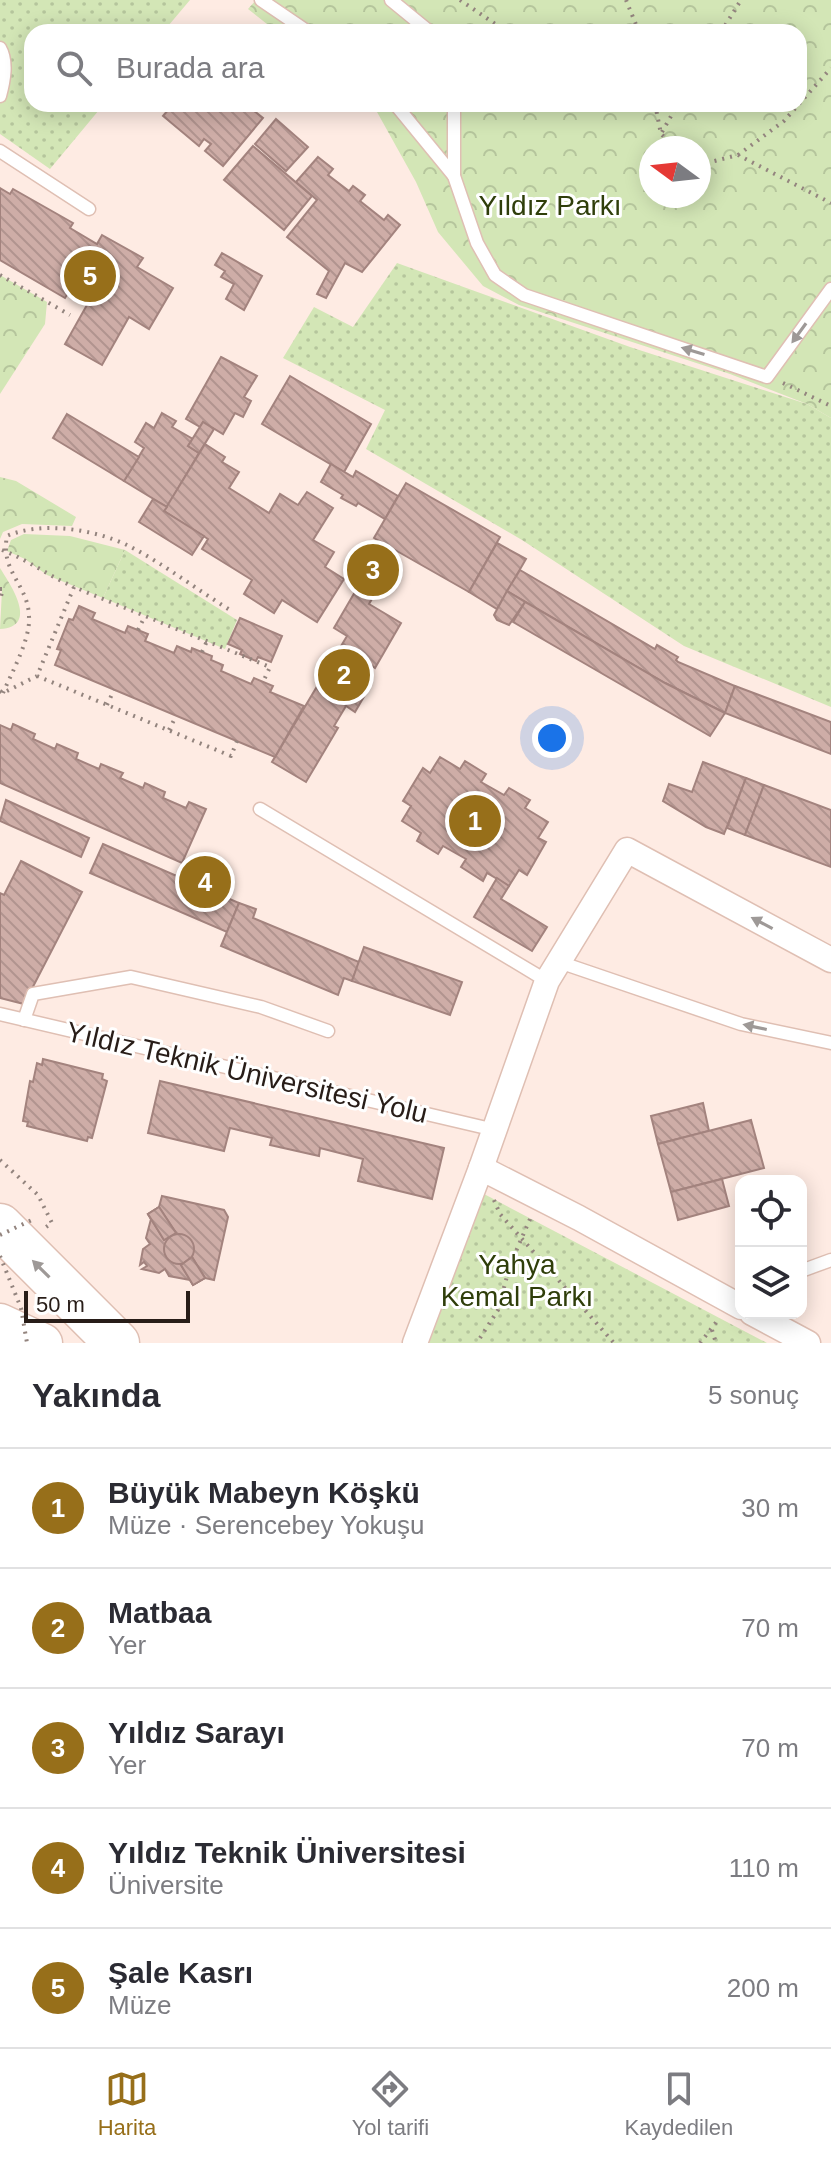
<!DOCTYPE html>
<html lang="tr">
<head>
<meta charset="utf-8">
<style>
  body { margin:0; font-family:Arial,sans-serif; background:#f7f7f7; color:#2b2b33 }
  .controls { position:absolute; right:24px; bottom:24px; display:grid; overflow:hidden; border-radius:16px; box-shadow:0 4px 20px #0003 }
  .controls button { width:72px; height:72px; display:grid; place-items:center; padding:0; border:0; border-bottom:2px solid #e1e1e2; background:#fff; color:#2b2b33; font:40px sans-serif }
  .compass { position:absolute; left:639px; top:136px; width:72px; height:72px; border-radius:50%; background:#fff; box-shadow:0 4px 20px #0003; rotate:285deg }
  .scale { position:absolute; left:24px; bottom:20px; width:166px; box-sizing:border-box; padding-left:8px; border:4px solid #281d18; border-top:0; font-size:22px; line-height:28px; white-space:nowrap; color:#281d18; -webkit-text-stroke:6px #fff; paint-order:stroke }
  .you { position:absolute; left:552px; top:738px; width:28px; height:28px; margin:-20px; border:6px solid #fff; border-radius:50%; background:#1a73e8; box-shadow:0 0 0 12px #1a73e833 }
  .badge { display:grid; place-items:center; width:52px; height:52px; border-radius:50%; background:#976f1a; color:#fff; font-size:26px; font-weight:700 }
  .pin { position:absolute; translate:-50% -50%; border:4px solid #fff; box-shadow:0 2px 8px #0006 }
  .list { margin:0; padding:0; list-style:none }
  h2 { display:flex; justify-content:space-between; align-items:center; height:104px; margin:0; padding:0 32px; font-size:34px }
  h2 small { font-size:26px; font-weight:400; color:#7c7c81 }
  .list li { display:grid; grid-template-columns:52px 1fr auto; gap:24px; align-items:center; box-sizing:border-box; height:120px; padding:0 32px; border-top:2px solid #e1e1e2 }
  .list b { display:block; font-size:30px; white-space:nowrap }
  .list p { margin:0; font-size:26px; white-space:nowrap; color:#7c7c81 }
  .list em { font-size:26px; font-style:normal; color:#7c7c81 }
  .icon { flex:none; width:44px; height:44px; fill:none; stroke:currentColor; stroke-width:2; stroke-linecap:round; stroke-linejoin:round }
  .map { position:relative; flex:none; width:831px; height:1343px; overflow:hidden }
  .search { position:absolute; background:#fff; box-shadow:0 4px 20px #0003; left:24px; right:24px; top:24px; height:88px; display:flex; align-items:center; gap:20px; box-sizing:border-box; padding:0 28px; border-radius:24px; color:#7c7c81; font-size:30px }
  .sheet { height:704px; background:#fff }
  nav { display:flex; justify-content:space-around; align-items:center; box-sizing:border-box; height:112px; border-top:2px solid #e1e1e2; background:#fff; font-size:22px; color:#7c7c81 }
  nav a { display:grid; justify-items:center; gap:4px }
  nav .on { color:#976f1a }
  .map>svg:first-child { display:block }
  .forest { fill:url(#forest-crowns); fill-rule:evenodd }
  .park { fill:url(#park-dots) }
  .building { fill:url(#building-back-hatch); stroke:#a3837e; stroke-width:2 }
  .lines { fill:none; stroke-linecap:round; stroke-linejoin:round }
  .lane-casing { stroke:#dfbfb3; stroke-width:15 }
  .street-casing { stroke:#dfbfb3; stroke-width:27 }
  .primary-casing { stroke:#dfbfb3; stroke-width:41 }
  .highway-casing { stroke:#dfbfb3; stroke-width:47 }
  .path { stroke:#93847e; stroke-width:4; stroke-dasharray:2 6; stroke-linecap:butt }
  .lane { stroke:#fff; stroke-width:12 }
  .street { stroke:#fff; stroke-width:24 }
  .primary { stroke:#fff; stroke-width:38 }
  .highway { stroke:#fff; stroke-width:44 }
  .path-bridge { stroke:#93847e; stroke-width:4; stroke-dasharray:2 6; stroke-linecap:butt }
  .oneway { fill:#9e9997 }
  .labels { text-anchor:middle; stroke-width:6; stroke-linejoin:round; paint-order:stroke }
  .park-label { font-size:28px; fill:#2f3e0a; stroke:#fff }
  .street-label { font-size:28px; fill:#281d18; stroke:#fff }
</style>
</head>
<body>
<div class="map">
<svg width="831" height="1343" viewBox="0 0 831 1343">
  <defs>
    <pattern id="forest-crowns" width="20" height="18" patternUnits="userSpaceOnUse" patternTransform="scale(2)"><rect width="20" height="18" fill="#d3e6b6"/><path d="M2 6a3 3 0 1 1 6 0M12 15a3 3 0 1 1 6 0" fill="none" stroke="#b5c59c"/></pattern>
    <pattern id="park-dots" width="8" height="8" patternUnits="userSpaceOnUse" patternTransform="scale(2)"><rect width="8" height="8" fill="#d3e6b6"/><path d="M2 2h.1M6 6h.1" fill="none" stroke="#b5c59c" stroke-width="1.8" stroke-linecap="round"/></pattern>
    <pattern id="building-back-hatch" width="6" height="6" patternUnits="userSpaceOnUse" patternTransform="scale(2)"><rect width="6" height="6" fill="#ceada7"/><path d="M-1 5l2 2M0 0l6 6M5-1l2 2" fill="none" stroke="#b1948f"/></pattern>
  </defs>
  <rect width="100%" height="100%" fill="#feebe3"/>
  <!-- forest -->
  <g class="forest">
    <path d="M256,0H831V418L807,404L730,374L519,305L483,286L438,232L416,182L377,112L367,104H799V32H277L248,9ZM651,148H699V196H651Z"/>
    <polygon points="0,275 47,302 45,324 0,394"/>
    <polygon points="0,477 16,481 76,517 72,526 22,524 3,532 0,539"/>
    <polygon points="24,534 70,536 125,550 103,598 47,575 25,559 7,551 11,540"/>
    <path d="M0,568C10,584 40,627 0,629L2,590L0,589Z"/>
  </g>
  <!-- park -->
  <g class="park">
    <polygon points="0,0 190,0 163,32 32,32 32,104 104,104 50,169 0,134"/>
    <polygon points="397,263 630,347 807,404 831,418 831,707 684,646 522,540 366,449 385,410 283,358 314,307 353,327"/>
    <polygon points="125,550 237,620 225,649 103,598"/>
    <polygon points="484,1194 767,1343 429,1343"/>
  </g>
  <!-- building -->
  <g class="building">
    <polygon points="163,104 257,104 253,110 263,118 223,166 205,151 211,144 204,139 199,146 163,116 169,109"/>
    <polygon points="276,119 308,147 286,171 255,144"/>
    <polygon points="253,146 312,196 284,230 224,180"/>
    <polygon points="318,157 333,169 328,175 349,191 353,186 365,195 360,201 384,220 388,215 400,225 362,272 345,263 326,298 317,294 329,271 287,237 317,200 296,182"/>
    <polygon points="0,188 10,194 13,189 73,223 70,228 97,244 102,235 143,258 137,267 173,288 149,329 129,317 102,365 65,344 92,296 73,285 65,298 0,260"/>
    <polygon points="222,253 262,276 244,310 226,299 234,284 221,277 225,271 215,265"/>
    <polygon points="221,357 257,376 244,397 251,401 243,417 235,413 223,434 203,422 200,427 186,419"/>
    <polygon points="290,376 371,424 344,472 262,424"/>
    <polygon points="162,413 176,421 172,427 193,439 188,446 199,453 167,507 124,481 144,448 135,442 146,423 154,428"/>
    <polygon points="67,414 139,457 124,481 53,438"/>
    <polygon points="203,422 214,429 199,453 188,446"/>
    <polygon points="205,444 225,457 222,462 239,472 229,488 269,513 280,494 298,505 307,492 333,508 313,540 334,552 325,567 344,579 317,622 282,600 274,613 244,594 252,580 202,549 208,539 164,511"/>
    <polygon points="331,464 353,477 356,471 398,496 385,519 358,503 356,506 341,498 343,495 321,482"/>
    <polygon points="406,483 500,537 469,592 374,538"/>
    <polygon points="153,499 167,507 164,511 204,536 192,555 139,522"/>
    <polygon points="497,543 526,559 497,609 469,592"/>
    <polygon points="520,570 655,649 657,645 678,657 676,660 678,662 735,686 725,713 665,683 507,591"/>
    <polygon points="363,578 379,587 369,604 401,623 375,668 371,665 360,683 369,688 355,712 346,706 334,726 338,728 306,782 272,762 347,636 334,628"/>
    <polygon points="507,591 525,602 509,625 497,620 494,615"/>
    <polygon points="525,602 665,683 725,713 710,736 513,622"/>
    <polygon points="79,606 95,613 92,619 125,633 128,626 148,634 145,641 174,653 177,646 191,652 192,648 212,656 211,660 223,665 221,671 251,684 254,678 273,686 270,692 304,706 275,757 55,665 61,650 57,649 69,619 73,620"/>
    <polygon points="240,618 282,636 271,662 258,657 256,661 240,654 242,650 228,644"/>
    <polygon points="735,686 831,722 831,754 725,713"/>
    <polygon points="13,724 35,734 33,739 55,749 57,744 78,753 76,759 99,769 101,764 123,773 120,778 143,788 145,783 165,792 163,798 186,808 189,802 206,809 182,863 0,783 0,725 11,730"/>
    <polygon points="440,757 460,769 465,761 486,774 481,782 504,795 509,788 530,800 525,808 548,822 538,838 546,842 527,875 519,870 509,886 487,873 483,881 461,867 466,859 443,846 438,854 417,841 421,833 402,821 411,806 403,801 423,768 430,773"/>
    <polygon points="703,762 746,778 724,834 706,827 663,801 669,784 692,792"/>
    <polygon points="746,778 764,785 745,835 727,828"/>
    <polygon points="764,785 831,810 831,867 745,835"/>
    <polygon points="6,800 89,838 81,857 0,821"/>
    <polygon points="103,844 239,903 227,932 90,873"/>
    <polygon points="21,861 82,892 24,1004 0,998 0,893 4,895"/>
    <polygon points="497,878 509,886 501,899 547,927 532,951 474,917"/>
    <polygon points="239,903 256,909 253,918 359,962 352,981 344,978 338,995 221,946"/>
    <polygon points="364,947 462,982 450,1015 352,981"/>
    <polygon points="43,1059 103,1074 102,1079 107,1081 92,1138 88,1137 87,1141 27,1126 28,1122 23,1121 30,1081 33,1082 37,1063 42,1065"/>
    <polygon points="160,1081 444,1148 432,1199 358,1181 363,1159 320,1148 319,1156 270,1145 272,1138 230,1128 224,1151 148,1133"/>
    <polygon points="703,1103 709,1131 658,1144 651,1116"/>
    <polygon points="751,1120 764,1168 671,1192 658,1144"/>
    <polygon points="722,1179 729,1206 678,1220 671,1192"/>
    <polygon points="162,1196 224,1210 228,1217 214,1280 205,1278 193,1285 190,1280 169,1276 165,1269 159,1273 142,1269 147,1266 144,1262 140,1265 143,1249 150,1244 146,1238 151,1219 148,1214 159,1207"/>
    <polygon points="159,1207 176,1233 164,1240 148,1214"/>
    <polygon points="159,1207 176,1233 164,1240 148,1214"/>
    <circle cx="179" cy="1249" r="15"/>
    <polygon points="192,1257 205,1278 193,1285 181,1265"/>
    <polygon points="192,1257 205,1278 193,1285 181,1265"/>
  </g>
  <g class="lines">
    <!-- lane casing -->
    <g class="lane-casing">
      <g id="lane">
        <polyline points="261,0 308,32"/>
        <polyline points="391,0 430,32"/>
        <path d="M0,48C8,62 4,81 0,96"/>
        <polyline points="395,104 454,176"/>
        <polyline points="454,104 454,176 477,243 495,275 524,295 767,377 831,289"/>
        <polyline points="0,151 89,209"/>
        <polyline points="260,809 547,981"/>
        <polyline points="559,962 741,1024 831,1043"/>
        <polyline points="0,1014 495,1130"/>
        <polyline points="24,1020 33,994 131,977 261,1007 328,1031"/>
        <polyline points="801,1271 831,1260"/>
      </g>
    </g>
    <!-- street casing -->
    <g class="street-casing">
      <g id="street">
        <polyline points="481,1168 547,981 627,850 831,960"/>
        <polyline points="752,1313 808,1343"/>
        <polyline points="415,1343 481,1168 579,1218 741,1307"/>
      </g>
    </g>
    <!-- primary casing -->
    <g class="primary-casing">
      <polyline id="primary" points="0,1323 43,1343"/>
    </g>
    <!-- highway casing -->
    <g class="highway-casing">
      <polyline id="highway" points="0,1226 117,1343"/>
    </g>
    <!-- path -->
    <g class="path">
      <polyline points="460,0 507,32"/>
      <polyline points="626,0 639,32"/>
      <polyline points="721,32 741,0"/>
      <polyline points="655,104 661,134 677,148"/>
      <polyline points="799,104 831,68"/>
      <polyline points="662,132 678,104"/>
      <polyline points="738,155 784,121 799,104"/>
      <polyline points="699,165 738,155 831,203"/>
      <polyline points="0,275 70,315"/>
      <polyline points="783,383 831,406"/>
      <path d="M2,550C28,560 49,576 74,587"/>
      <polyline points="0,589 3,589 0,600"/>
      <polyline points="138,630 145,616"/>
      <polyline points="202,652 207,641"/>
      <polyline points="37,676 231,756 237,741"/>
      <polyline points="0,691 3,693 37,676 74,587 270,667 263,682"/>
      <path d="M3,693C12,672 31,638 29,616C28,584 0,572 7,536C41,521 95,529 129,546C164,564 196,589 230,610"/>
      <polyline points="107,705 114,690"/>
      <polyline points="169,730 176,716"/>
      <polyline points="0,1160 38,1195 52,1223 46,1227"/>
      <polyline points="494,1200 500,1214 614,1343"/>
      <polyline points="712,1330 716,1343"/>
      <polyline points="480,1338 498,1310 510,1265 530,1219"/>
      <polyline points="700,1343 718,1320"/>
    </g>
    <!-- lane -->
    <use href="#lane" class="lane"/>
    <!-- street -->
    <use href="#street" class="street"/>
    <!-- primary -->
    <use href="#primary" class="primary"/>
    <!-- highway -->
    <use href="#highway" class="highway"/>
    <!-- path-bridge -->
    <g class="path-bridge">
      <polyline points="0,1235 36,1218"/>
      <polyline points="0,1256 21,1308 27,1343"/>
    </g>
  </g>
  <!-- one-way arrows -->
  <defs><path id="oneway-solid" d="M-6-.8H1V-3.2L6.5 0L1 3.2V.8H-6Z" transform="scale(2)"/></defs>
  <g class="oneway">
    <use href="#oneway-solid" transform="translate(799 333) rotate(126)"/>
    <use href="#oneway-solid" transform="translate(693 351) rotate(-163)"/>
    <use href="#oneway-solid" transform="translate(762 923) rotate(-152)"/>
    <use href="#oneway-solid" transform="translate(755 1027) rotate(-168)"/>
    <use href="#oneway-solid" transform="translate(41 1269) rotate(-135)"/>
  </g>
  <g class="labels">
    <!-- park labels -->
    <g class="park-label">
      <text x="550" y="215">Yıldız Parkı</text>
      <text x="517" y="1274">Yahya<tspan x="517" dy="32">Kemal Parkı</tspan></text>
    </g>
    <!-- street labels -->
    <g class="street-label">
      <text transform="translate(247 1072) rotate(13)" y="10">Yıldız Teknik Üniversitesi Yolu</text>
    </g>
  </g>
</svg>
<div class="controls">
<button><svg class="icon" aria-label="locate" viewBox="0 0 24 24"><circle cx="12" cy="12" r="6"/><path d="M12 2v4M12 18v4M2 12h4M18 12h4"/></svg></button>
<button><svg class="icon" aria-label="layers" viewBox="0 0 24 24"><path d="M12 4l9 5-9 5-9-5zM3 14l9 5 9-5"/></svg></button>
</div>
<svg class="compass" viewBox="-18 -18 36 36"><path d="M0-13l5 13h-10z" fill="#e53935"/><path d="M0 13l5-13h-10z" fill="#7c7c81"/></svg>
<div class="scale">50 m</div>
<div class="you"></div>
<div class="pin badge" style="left:475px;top:821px">1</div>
<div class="pin badge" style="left:344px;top:675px">2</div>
<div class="pin badge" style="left:373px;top:570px">3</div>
<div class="pin badge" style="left:205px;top:882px">4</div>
<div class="pin badge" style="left:90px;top:276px">5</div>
<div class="search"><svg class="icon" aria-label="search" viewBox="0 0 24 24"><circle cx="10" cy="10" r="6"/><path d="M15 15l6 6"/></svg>Burada ara</div>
</div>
<section class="sheet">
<h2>Yakında<small>5 sonuç</small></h2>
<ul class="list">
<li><span class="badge">1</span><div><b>Büyük Mabeyn Köşkü</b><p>Müze · Serencebey Yokuşu</p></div><em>30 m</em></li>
<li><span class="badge">2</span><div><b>Matbaa</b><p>Yer</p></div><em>70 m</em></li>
<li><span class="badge">3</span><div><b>Yıldız Sarayı</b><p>Yer</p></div><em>70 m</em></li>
<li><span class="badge">4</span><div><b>Yıldız Teknik Üniversitesi</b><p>Üniversite</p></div><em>110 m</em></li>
<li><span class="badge">5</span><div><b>Şale Kasrı</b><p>Müze</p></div><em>200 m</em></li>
</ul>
</section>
<nav>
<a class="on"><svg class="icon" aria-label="map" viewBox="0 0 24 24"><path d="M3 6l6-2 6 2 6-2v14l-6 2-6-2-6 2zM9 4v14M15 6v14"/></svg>Harita</a>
<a><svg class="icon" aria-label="directions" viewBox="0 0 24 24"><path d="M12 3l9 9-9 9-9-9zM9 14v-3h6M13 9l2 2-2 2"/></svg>Yol tarifi</a>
<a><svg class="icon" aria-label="saved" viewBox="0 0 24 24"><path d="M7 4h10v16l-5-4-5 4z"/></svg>Kaydedilen</a>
</nav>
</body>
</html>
